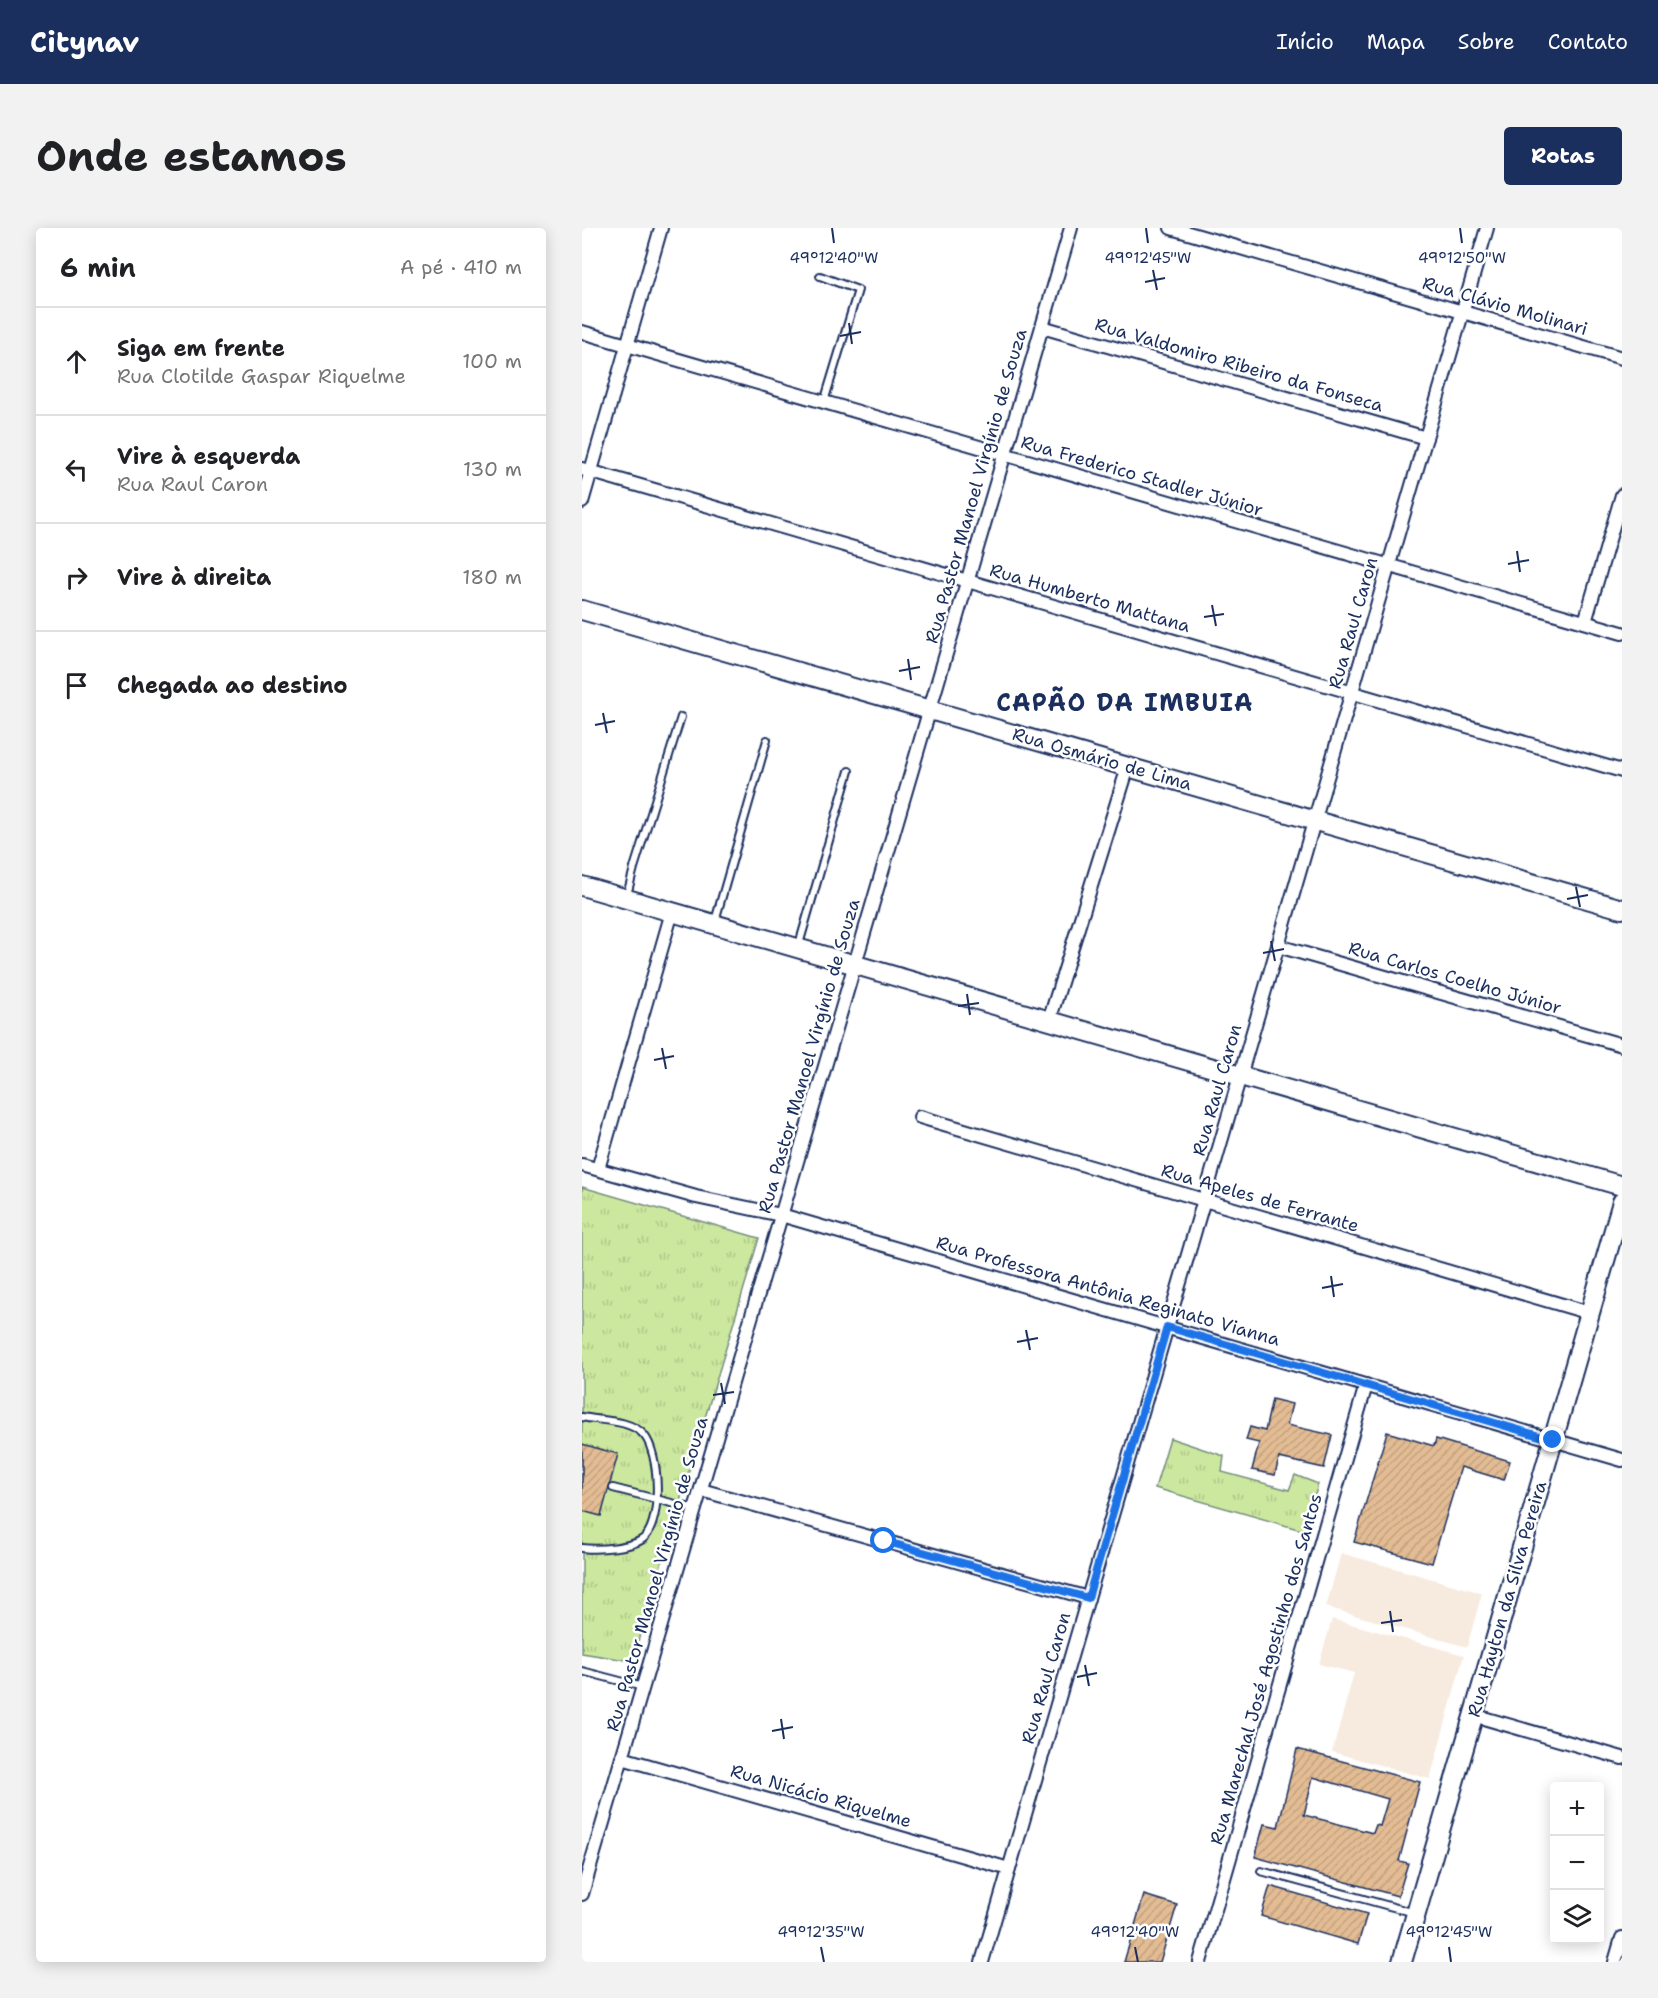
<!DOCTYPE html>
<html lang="pt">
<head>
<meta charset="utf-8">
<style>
  body { margin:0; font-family:"Shantell Sans",sans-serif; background:#f2f2f2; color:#202124 }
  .controls { position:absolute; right:18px; bottom:18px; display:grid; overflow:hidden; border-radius:6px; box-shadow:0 3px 15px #0003 }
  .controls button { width:54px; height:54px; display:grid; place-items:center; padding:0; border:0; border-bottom:2px solid #e0e0e0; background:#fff; color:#202124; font:30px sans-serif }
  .stop { position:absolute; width:18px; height:18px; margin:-14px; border:4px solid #1a73e8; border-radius:50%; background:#fff }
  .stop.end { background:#1a73e8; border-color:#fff; box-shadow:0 2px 6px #0008 }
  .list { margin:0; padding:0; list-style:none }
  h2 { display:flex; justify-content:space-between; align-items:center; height:78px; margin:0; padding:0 24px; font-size:26px }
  h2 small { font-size:20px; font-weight:400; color:#757577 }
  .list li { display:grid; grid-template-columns:39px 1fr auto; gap:18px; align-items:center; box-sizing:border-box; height:108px; padding:0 24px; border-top:2px solid #e0e0e0 }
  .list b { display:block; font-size:22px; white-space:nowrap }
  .list p { margin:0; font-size:20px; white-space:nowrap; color:#757577 }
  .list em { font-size:20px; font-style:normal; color:#757577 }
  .icon { flex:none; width:33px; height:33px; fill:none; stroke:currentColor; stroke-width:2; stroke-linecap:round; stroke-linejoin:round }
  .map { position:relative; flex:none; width:1040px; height:1734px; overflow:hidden; border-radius:6px }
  header { display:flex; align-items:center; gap:36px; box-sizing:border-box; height:84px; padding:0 30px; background:#1b2f5e; color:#fff }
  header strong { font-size:28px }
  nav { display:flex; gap:33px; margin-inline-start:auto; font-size:21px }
  .intro { display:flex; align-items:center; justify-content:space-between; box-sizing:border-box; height:144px; padding:0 36px }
  h1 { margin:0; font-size:42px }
  .button { padding:15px 27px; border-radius:6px; background:#1b2f5e; color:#fff; font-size:21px; font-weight:700 }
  main { display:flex; gap:36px; padding:0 36px }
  aside { flex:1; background:#fff; border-radius:6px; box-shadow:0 3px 15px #0003 }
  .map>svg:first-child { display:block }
  .built { fill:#f7ebdf }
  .grass { fill:url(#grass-tufts); stroke:#748c7e; stroke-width:1.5 }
  .building { fill:url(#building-hatch); stroke:#1b2f5e; stroke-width:1.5; fill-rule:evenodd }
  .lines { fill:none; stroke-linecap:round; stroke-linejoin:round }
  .lane-casing { stroke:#1b2f5e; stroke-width:10 }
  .street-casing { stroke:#1b2f5e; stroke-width:16 }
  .secondary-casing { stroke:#1b2f5e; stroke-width:22 }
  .lane { stroke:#fff; stroke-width:6 }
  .street { stroke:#fff; stroke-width:12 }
  .secondary { stroke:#fff; stroke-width:18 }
  .route { stroke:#1a73e8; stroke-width:8 }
  .ticks { fill:none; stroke:#1b2f5e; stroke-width:2 }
  .labels { text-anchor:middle; stroke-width:5; stroke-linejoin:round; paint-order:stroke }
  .street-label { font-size:18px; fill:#1b2f5e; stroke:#fff }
  .district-label { font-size:24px; font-weight:bold; letter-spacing:1.5px; fill:#1b2f5e; stroke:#fff }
  .ticks-label { font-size:15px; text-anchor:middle; fill:#1b2f5e; stroke:#fff; stroke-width:5; stroke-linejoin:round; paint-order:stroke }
</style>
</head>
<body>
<header>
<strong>Citynav</strong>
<nav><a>Início</a><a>Mapa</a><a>Sobre</a><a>Contato</a></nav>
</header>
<div class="intro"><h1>Onde estamos</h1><a class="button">Rotas</a></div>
<main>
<aside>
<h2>6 min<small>A pé · 410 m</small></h2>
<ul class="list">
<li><svg class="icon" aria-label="ahead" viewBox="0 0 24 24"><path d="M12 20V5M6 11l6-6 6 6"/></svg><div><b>Siga em frente</b><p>Rua Clotilde Gaspar Riquelme</p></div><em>100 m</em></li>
<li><svg class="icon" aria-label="left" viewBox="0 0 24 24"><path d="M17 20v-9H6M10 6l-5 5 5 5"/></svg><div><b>Vire à esquerda</b><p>Rua Raul Caron</p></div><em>130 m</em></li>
<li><svg class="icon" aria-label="right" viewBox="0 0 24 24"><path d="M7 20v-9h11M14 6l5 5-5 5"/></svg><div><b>Vire à direita</b></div><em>180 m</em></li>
<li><svg class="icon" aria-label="arrive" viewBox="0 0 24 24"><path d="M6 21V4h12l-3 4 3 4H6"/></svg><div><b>Chegada ao destino</b></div></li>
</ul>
</aside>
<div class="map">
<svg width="1040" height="1734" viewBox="0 0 1040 1734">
  <defs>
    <pattern id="grass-tufts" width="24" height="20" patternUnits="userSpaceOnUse" patternTransform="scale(1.5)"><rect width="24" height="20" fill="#cce89e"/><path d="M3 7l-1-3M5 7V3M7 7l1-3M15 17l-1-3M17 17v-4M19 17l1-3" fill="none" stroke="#afc78a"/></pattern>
    <pattern id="building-hatch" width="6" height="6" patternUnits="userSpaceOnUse" patternTransform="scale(1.5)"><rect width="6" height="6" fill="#e3bc93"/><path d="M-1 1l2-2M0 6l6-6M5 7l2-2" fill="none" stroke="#c2a281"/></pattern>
  </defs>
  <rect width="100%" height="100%" fill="#fff"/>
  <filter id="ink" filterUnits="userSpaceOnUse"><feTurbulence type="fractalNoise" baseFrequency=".0167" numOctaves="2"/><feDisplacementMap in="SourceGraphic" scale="12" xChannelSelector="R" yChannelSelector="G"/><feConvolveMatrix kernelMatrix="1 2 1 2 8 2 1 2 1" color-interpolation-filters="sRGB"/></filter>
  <g filter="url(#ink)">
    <!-- built -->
    <g class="built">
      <polygon points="759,1325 900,1365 885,1419 744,1379"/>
      <polygon points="750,1391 882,1427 848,1551 750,1524 772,1445 737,1436"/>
    </g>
    <!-- grass -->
    <g class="grass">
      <polygon points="0,959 177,1010 50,1433 0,1425"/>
      <polygon points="588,1210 642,1228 640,1244 707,1262 713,1247 736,1256 723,1303 573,1260"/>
    </g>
    <!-- building -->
    <g class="building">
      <polygon points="690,1171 710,1176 705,1197 750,1207 742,1240 697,1230 693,1247 670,1242 677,1215 664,1212 668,1199 683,1203"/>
      <polygon points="805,1204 852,1218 854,1211 928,1233 922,1252 879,1239 850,1335 772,1314"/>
      <polygon points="0,1216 36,1226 19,1288 0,1283"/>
      <path d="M715,1521L838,1554L817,1633L826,1635L816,1668L673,1629L682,1596L696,1599ZM731,1549L806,1571L798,1598L794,1597L791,1605L722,1587Z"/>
      <polygon points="688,1658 785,1686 776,1716 679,1688"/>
      <polygon points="562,1667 595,1677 578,1734 542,1734"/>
    </g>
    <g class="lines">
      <!-- lane casing -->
      <g class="lane-casing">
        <g id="lane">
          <polyline points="238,48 276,62 242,174"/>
          <polyline points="45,667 52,640 99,489"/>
          <polyline points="133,693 185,512"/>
          <polyline points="216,720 267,543"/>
          <path d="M0,1189C18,1193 48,1191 62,1207C78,1226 80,1291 63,1309C53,1320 14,1322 0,1320"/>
          <polyline points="31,1260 113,1281"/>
          <polyline points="0,1443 61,1459"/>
          <polyline points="679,1643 833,1685"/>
        </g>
      </g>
      <!-- street casing -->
      <g class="street-casing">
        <g id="street">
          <polyline points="589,0 1040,130"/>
          <polyline points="460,99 844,210"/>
          <polyline points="0,104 1040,405"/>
          <polyline points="0,241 1040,543"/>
          <polyline points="0,274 79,0"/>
          <polyline points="1003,394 1040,267"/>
          <polyline points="696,718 1040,817"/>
          <polyline points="467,793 546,539"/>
          <polyline points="338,889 1008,1085"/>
          <polyline points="0,937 114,969 199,987 1040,1232"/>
          <polyline points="16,941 90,684"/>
          <polyline points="119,1262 506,1370"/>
          <polyline points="891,1487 1040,1530"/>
          <polyline points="40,1530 427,1641"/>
          <polyline points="0,1666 489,0"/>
          <polyline points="400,1734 905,0"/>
          <polyline points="618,1734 784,1157"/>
          <polyline points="1033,1734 1040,1710"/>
        </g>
      </g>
      <!-- secondary casing -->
      <g class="secondary-casing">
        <g id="secondary">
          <polyline points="0,382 1040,681"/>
          <polyline points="0,658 1040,958"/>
          <polyline points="820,1734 1040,974"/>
        </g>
      </g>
      <!-- lane -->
      <use href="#lane" class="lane"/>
      <!-- street -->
      <use href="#street" class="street"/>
      <!-- secondary -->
      <use href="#secondary" class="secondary"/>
    </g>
  </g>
  <g class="lines" filter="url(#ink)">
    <!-- route -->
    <polyline class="route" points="302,1313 506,1370 585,1099 971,1212"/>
  </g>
  <!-- ticks -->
  <path class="ticks" d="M250,0L252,15M564,0L566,15M878,0L880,15M571,42L575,62M563,54L583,50M267,95L270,116M258,108L279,104M935,323L938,344M926,336L947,332M630,377L634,398M622,389L642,386M326,431L329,452M317,443L338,439M21,485L25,505M13,497L33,493M994,659L998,679M985,671L1006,667M689,713L693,733M681,725L702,721M385,766L388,787M376,778L397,775M80,820L84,841M72,832L92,828M749,1048L752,1069M740,1060L761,1056M444,1102L448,1122M435,1114L456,1110M139,1155L143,1176M131,1167L152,1164M808,1383L811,1404M799,1395L820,1392M503,1437L507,1458M495,1449L515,1445M199,1491L202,1511M190,1503L211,1499M239,1719L242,1734M553,1719L556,1734M867,1719L869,1734"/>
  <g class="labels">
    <!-- street labels -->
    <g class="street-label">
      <text transform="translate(923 78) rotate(16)" y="6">Rua Clávio Molinari</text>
      <text transform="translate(657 137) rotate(16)" y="6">Rua Valdomiro Ribeiro da Fonseca</text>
      <text transform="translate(560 248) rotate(16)" y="6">Rua Frederico Stadler Júnior</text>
      <text transform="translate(394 258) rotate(-74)" y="6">Rua Pastor Manoel Virgínio de Souza</text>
      <text transform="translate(508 370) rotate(16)" y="6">Rua Humberto Mattana</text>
      <text transform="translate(771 395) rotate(-74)" y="6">Rua Raul Caron</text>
      <text transform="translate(520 531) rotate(16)" y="6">Rua Osmário de Lima</text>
      <text transform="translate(873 750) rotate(16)" y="6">Rua Carlos Coelho Júnior</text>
      <text transform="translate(227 828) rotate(-74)" y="6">Rua Pastor Manoel Virgínio de Souza</text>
      <text transform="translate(635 862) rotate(-74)" y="6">Rua Raul Caron</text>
      <text transform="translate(678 970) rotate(16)" y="6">Rua Apeles de Ferrante</text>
      <text transform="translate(526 1063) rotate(16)" y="6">Rua Professora Antônia Reginato Vianna</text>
      <text transform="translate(75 1346) rotate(-74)" y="6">Rua Pastor Manoel Virgínio de Souza</text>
      <text transform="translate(925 1371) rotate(-74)" y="6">Rua Hayton da Silva Pereira</text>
      <text transform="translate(684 1441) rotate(-74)" y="6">Rua Marechal José Agostinho dos Santos</text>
      <text transform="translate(464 1450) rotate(-74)" y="6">Rua Raul Caron</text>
      <text transform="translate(239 1568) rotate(16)" y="6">Rua Nicácio Riquelme</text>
    </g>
    <!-- district labels -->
    <g class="district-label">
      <text x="543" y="483">CAPÃO DA IMBUIA</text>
    </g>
  </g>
  <g class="ticks-label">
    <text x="252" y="35">49°12'40"W</text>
    <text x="566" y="35">49°12'45"W</text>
    <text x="880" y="35">49°12'50"W</text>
    <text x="239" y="1709">49°12'35"W</text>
    <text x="553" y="1709">49°12'40"W</text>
    <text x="867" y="1709">49°12'45"W</text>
  </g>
</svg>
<div class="controls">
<button>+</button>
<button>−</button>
<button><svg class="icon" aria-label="layers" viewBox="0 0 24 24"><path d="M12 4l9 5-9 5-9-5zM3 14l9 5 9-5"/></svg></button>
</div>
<div class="stop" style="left:302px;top:1313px"></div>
<div class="stop end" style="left:971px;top:1212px"></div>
</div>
</main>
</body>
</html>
